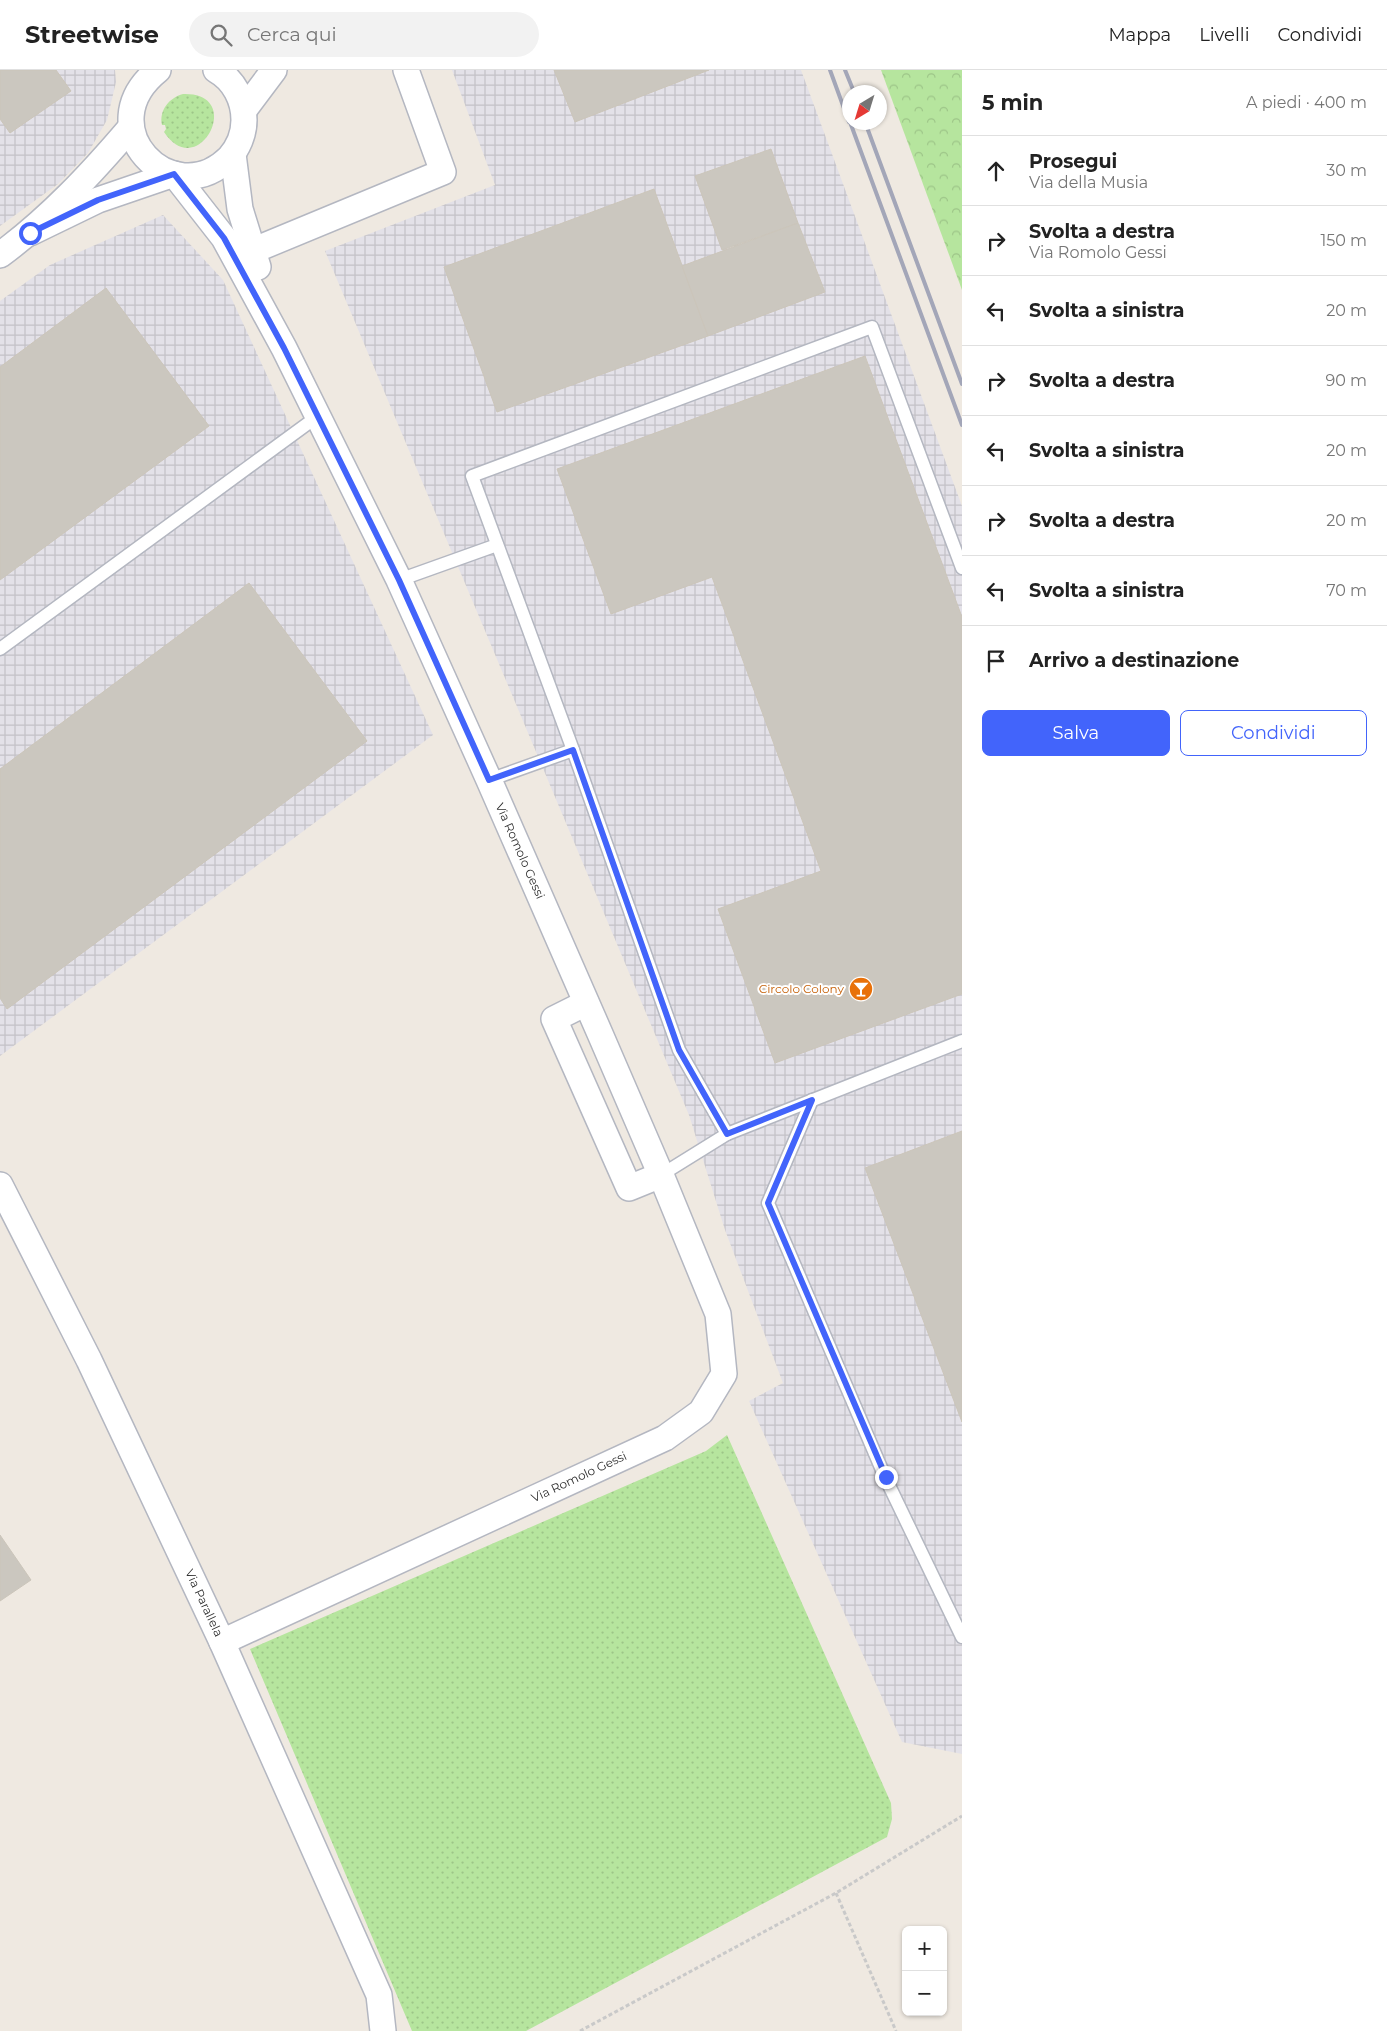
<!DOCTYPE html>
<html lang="it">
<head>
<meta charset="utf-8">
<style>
  body { margin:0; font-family:Montserrat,sans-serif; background:#f2f2f2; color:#222 }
  .controls { position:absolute; right:15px; bottom:15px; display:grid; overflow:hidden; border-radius:8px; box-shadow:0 1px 4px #0004 }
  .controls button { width:45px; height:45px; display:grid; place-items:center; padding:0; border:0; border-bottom:1px solid #e0e0e0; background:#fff; color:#222; font:25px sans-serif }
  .compass { position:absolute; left:842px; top:15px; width:45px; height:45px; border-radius:50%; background:#fff; box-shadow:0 1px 4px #0004; rotate:218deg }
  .stop { position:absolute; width:15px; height:15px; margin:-11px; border:4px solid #4264fb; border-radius:50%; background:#fff }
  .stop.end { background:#4264fb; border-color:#fff; box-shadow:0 1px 5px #0008 }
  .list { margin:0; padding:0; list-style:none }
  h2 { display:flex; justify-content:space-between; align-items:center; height:65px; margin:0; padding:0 20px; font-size:21px }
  h2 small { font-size:16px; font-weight:400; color:#767676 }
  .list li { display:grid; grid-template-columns:32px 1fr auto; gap:15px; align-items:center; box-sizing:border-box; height:70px; padding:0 20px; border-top:1px solid #e0e0e0 }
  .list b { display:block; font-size:19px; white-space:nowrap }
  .list p { margin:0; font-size:16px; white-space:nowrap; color:#767676 }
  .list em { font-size:16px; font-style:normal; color:#767676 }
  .actions { display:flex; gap:10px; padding:15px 20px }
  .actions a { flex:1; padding:11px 0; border:1px solid #4264fb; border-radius:8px; text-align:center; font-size:18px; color:#4264fb }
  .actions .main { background:#4264fb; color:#fff }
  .icon { flex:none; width:28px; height:28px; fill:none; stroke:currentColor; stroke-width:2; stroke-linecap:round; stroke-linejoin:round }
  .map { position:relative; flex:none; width:962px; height:1961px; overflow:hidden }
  header { display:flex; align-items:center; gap:30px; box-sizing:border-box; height:70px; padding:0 25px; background:#fff; border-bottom:1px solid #e0e0e0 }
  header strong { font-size:24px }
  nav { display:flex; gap:28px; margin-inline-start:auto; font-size:18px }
  .search { width:350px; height:45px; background:#f2f2f2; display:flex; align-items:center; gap:12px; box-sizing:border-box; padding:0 18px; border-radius:28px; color:#767676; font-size:19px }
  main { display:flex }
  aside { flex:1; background:#fff }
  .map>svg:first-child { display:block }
  .industrial { fill:url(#industrial-grid) }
  .grass { fill:url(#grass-dots) }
  .park { fill:url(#park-crowns) }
  .building { fill:#cbc7bf; stroke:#cbc5ba }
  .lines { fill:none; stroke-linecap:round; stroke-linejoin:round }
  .service-casing { stroke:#b4b7c1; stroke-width:15 }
  .minor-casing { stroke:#b4b7c1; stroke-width:28 }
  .path { stroke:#c9c9c9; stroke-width:3; stroke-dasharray:4 2.5; stroke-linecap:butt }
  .service { stroke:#fff; stroke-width:12 }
  .minor { stroke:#fff; stroke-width:25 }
  .rail { stroke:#a3a6b8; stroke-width:4 }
  .route { stroke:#4264fb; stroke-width:6 }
  .labels { text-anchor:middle; stroke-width:4; stroke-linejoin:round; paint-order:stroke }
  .street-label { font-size:12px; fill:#2e2e2e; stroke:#fff }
  .food-label { font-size:12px; fill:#c56008; stroke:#fff; text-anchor:end }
</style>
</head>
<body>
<header>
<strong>Streetwise</strong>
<div class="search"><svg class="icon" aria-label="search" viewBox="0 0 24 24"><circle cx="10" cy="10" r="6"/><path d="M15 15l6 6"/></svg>Cerca qui</div>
<nav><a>Mappa</a><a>Livelli</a><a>Condividi</a></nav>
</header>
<main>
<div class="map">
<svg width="962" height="1961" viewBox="0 0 962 1961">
  <defs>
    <pattern id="industrial-grid" width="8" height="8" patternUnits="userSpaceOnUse" patternTransform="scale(1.25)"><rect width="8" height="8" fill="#e3e1e8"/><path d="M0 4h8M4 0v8" fill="none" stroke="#c3c1c7"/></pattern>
    <pattern id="grass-dots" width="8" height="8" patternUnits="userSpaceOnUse" patternTransform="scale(1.25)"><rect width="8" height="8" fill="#b6e59e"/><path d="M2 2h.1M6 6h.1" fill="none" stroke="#9dc588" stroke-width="1.8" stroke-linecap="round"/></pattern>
    <pattern id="park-crowns" width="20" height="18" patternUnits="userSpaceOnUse" patternTransform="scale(1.25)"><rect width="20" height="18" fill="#b6e59e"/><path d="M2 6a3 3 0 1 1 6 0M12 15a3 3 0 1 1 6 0" fill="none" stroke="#9dc588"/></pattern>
  </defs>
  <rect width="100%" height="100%" fill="#efe9e1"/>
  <!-- industrial -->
  <g class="industrial">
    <polygon points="0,0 115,0 116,12 107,50 88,83 58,114 0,156"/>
    <polygon points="452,0 801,0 962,436 962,1684 902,1672 749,1331 783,1313 725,1160 689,1045 325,181 495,115"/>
    <polygon points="163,145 223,210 433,665 0,986 0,231 50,195"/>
  </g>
  <!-- grass -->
  <g class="grass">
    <path d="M183,24C247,22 198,114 164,62L166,59L165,55H162C159,40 169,28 183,24Z"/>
    <polygon points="727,1365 891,1733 892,1749 887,1767 526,1961 412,1961 250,1579 706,1381"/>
  </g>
  <!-- park -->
  <polygon class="park" points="881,0 962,0 962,220"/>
  <!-- building -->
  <g class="building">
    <polygon points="0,0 56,0 71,21 10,63 0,49"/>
    <polygon points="554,0 709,0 575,52"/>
    <polygon points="771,79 798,153 722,180 695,106"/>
    <polygon points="654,119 708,266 497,342 444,197"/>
    <polygon points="798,153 825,222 708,266 682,196"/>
    <polygon points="106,218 209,356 0,510 0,297"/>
    <polygon points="865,286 962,547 962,924 775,993 718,839 821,801 712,507 611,544 557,399"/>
    <polygon points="249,513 367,671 7,939 0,928 0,699"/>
    <polygon points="962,1061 962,1352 865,1098"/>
    <polygon points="0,1465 31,1510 0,1531"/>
  </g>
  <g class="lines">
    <!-- service casing -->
    <g class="service-casing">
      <g id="service">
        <polyline points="399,510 497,475"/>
        <polyline points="0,579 318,346"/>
        <polyline points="489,710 573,680"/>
        <polyline points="812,1030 768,1133 885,1407 962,1567"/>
        <polyline points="727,1064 679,980 573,680 472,406 872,257 962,498"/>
        <polyline points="661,1105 727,1064 962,971"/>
      </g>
    </g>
    <!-- minor casing -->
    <g class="minor-casing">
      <g id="minor">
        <path d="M158,0C87,57 172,144 229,88C238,78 244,64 244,50C244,30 234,10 216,0"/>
        <polyline points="244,40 274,0"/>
        <polyline points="233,84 240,139 258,197"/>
        <polyline points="30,163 98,130 174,104 224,168 284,278 399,510 489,710 601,966 661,1105 718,1244 724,1304 701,1342 665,1368 222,1572"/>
        <polyline points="252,181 443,102 406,0"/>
        <path d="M0,185C50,148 91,104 131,57"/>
        <polyline points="586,933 554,949 629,1118 661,1105"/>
        <polyline points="0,1115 89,1290 222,1572 379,1925 383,1961"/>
      </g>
    </g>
    <!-- path -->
    <g class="path">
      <polyline points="836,1823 896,1961"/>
      <polyline points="580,1961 836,1823 962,1746"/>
    </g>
    <!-- service -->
    <use href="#service" class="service"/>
    <!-- minor -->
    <use href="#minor" class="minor"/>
    <!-- rail -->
    <g class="rail">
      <polyline points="830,0 849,52"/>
      <polyline points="845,0 854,22"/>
      <polyline points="850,52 962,355"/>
      <polyline points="865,52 962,314"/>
    </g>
  </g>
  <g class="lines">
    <!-- route -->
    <polyline class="route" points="30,163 98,130 174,104 224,168 284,278 399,510 489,710 573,680 679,980 727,1064 812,1030 768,1133 886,1407"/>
  </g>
  <!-- icons -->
  <defs>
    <g id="bar-disc" transform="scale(1.25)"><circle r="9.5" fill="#e8710a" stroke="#fff"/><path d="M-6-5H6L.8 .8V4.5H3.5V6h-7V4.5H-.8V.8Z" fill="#fff"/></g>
  </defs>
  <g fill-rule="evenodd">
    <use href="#bar-disc" x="861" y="919"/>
  </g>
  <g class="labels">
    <!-- street labels -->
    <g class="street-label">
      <text transform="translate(520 781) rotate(66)" y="4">Via Romolo Gessi</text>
      <text transform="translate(579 1407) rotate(-25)" y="4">Via Romolo Gessi</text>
      <text transform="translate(204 1533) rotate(65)" y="4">Via Parallela</text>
    </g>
    <!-- food labels -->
    <g class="food-label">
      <text x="844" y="923">Circolo Colony</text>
    </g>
  </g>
</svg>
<div class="controls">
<button>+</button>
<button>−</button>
</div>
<svg class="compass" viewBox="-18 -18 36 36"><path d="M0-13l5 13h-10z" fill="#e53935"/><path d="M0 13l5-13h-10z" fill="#767676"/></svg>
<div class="stop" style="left:30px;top:163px"></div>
<div class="stop end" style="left:886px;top:1407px"></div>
</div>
<aside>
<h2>5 min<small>A piedi · 400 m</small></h2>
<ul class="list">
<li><svg class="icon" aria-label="ahead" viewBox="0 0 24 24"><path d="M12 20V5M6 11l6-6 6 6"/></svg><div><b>Prosegui</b><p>Via della Musia</p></div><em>30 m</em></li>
<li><svg class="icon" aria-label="right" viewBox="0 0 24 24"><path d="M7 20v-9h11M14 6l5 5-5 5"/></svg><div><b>Svolta a destra</b><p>Via Romolo Gessi</p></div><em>150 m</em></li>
<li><svg class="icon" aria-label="left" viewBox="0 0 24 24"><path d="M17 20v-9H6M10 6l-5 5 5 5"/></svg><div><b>Svolta a sinistra</b></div><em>20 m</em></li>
<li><svg class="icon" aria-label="right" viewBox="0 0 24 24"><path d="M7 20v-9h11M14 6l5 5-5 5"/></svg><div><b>Svolta a destra</b></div><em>90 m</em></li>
<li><svg class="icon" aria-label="left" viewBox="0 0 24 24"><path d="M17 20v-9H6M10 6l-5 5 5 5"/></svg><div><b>Svolta a sinistra</b></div><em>20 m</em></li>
<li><svg class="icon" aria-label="right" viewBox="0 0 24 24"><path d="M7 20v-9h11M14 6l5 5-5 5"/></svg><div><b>Svolta a destra</b></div><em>20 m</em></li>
<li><svg class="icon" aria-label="left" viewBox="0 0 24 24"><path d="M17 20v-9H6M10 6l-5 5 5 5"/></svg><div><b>Svolta a sinistra</b></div><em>70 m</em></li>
<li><svg class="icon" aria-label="arrive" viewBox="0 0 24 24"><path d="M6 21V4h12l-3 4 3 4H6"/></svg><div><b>Arrivo a destinazione</b></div></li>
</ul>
<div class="actions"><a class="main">Salva</a><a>Condividi</a></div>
</aside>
</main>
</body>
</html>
